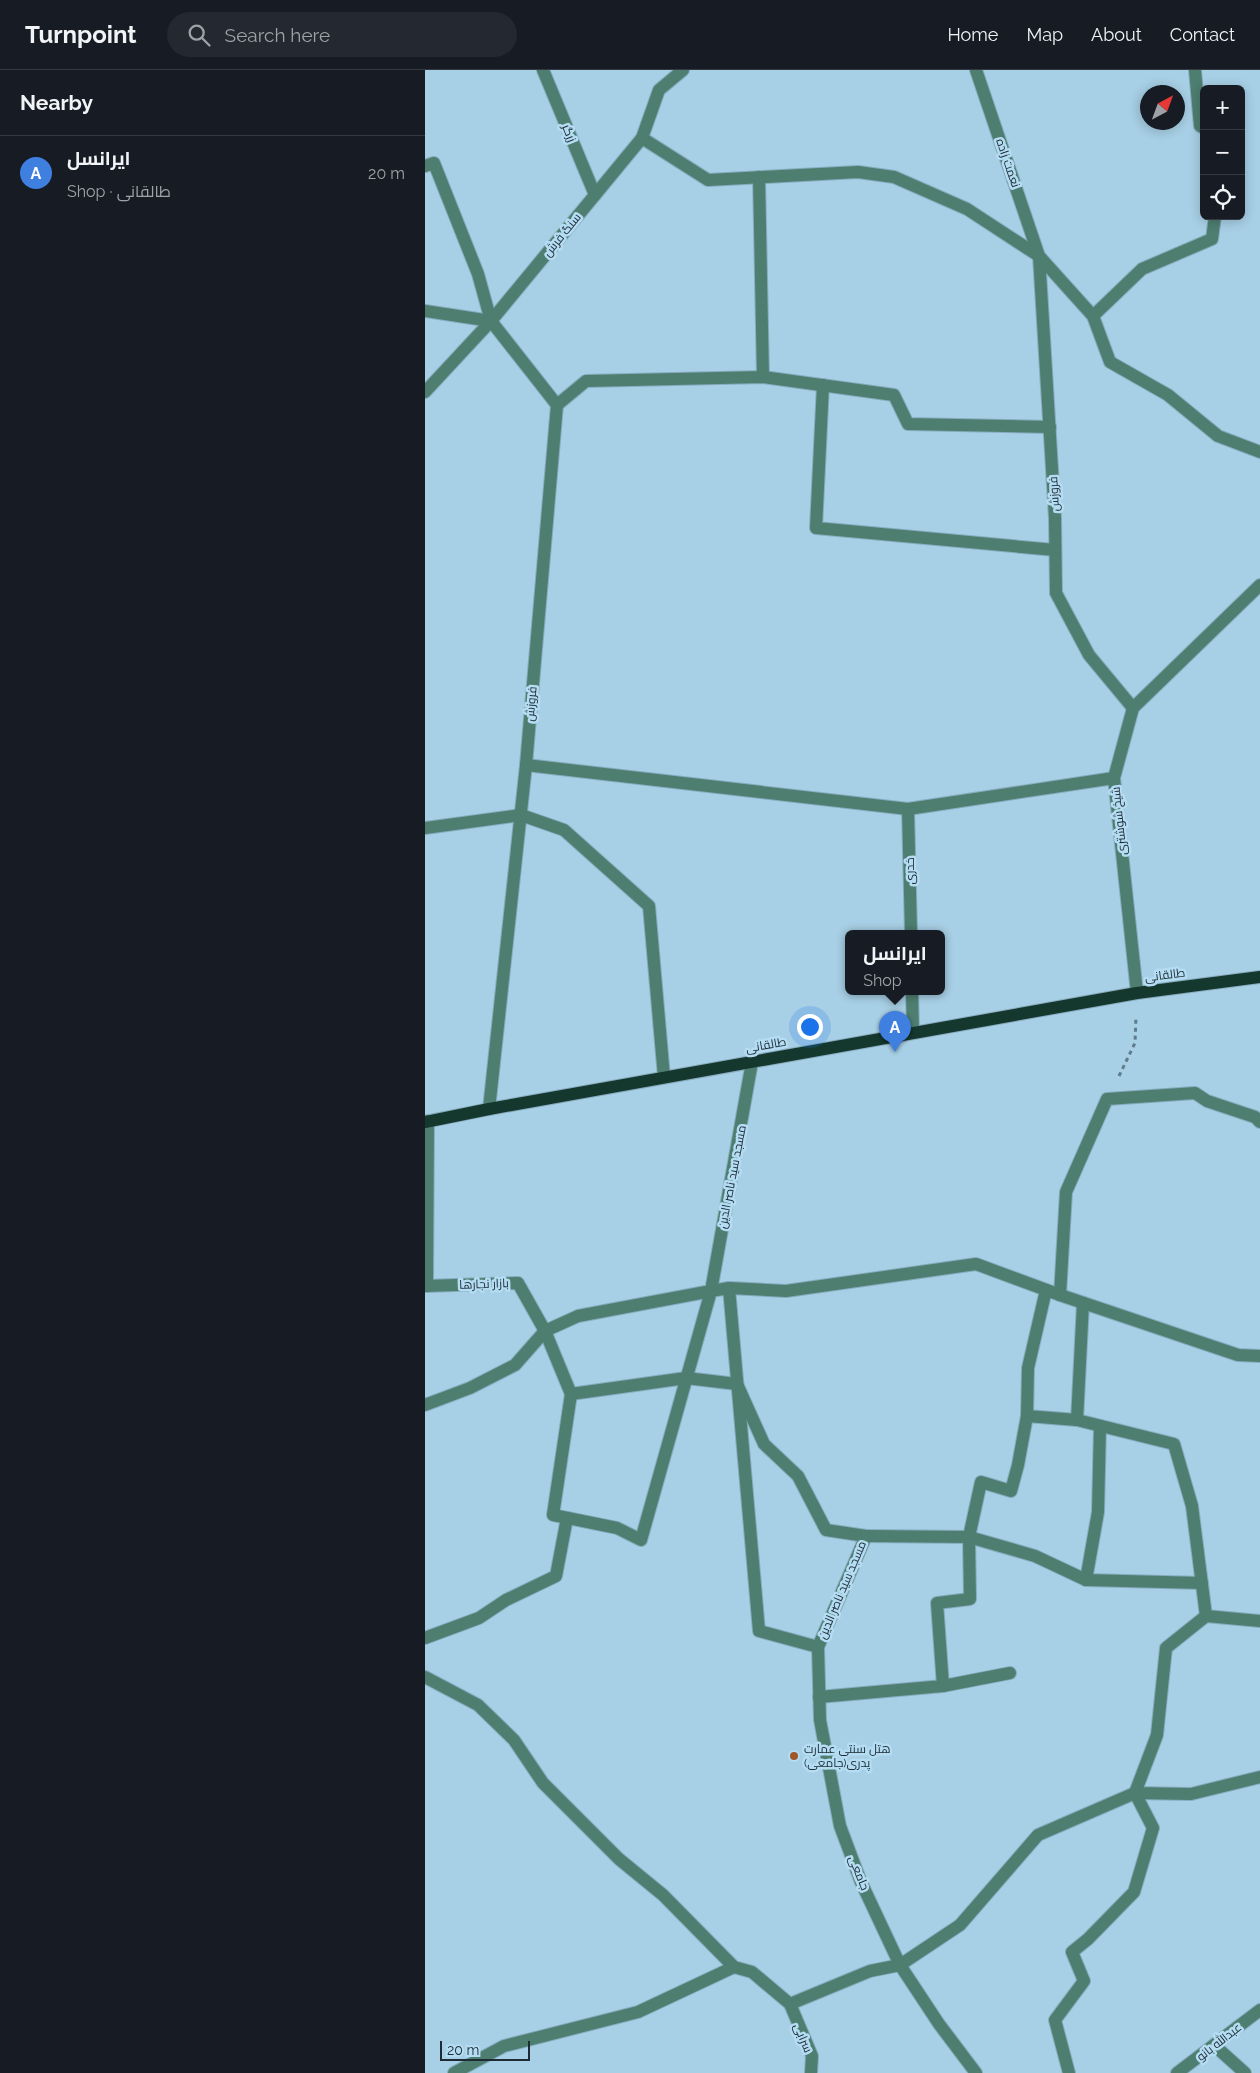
<!DOCTYPE html>
<html lang="en">
<head>
<meta charset="utf-8">
<style>
  body { margin:0; font-family:Raleway,Cairo,sans-serif; background:#242831; color:#f1f3f6 }
  .controls { position:absolute; right:15px; top:15px; display:grid; overflow:hidden; border-radius:8px; box-shadow:0 2px 12px #0003 }
  .controls button { width:45px; height:45px; display:grid; place-items:center; padding:0; border:0; border-bottom:1px solid #363941; background:#171b24; color:#f1f3f6; font:25px sans-serif }
  .compass { position:absolute; left:715px; top:15px; width:45px; height:45px; border-radius:50%; background:#171b24; box-shadow:0 2px 12px #0003; rotate:41deg }
  .scale { position:absolute; left:15px; bottom:12px; width:90px; box-sizing:border-box; padding-left:5px; border:2px solid #1c2b34; border-top:0; font-size:14px; line-height:18px; white-space:nowrap; color:#1c2b34; -webkit-text-stroke:4px #b4dcf2; paint-order:stroke }
  .you { position:absolute; left:384px; top:956px; width:18px; height:18px; margin:-12px; border:4px solid #fff; border-radius:50%; background:#1a73e8; box-shadow:0 0 0 8px #1a73e833 }
  .badge { display:grid; place-items:center; width:32px; height:32px; border-radius:50%; background:#9d592a; color:#fff; font-size:16px; font-weight:700 }
  .pin { position:absolute; translate:-50% -41px; filter:drop-shadow(0 1px 2px #0008) }
  .pin::after { content:''; position:absolute; top:26px; width:18px; height:15px; background:inherit; clip-path:polygon(0 0,100% 0,50% 100%) }
  .popup { position:absolute; left:420px; top:860px; width:100px; height:65px; box-sizing:border-box; display:grid; place-content:center; border-radius:8px; background:#171b24; filter:drop-shadow(0 1px 4px #0005); font-size:16px; white-space:nowrap; color:#9ea1a6 }
  .popup b { font-size:19px; color:#f1f3f6 }
  .popup::after { content:''; position:absolute; left:50%; top:100%; margin-left:-10px; border:10px solid transparent; border-top-color:#171b24 }
  .list { margin:0; padding:0; list-style:none }
  h2 { display:flex; justify-content:space-between; align-items:center; height:65px; margin:0; padding:0 20px; font-size:21px }
  h2 small { font-size:16px; font-weight:400; color:#9ea1a6 }
  .list li { display:grid; grid-template-columns:32px 1fr auto; gap:15px; align-items:center; box-sizing:border-box; height:75px; padding:0 20px; border-top:1px solid #363941 }
  .list b { display:block; font-size:19px; white-space:nowrap }
  .list p { margin:0; font-size:16px; white-space:nowrap; color:#9ea1a6 }
  .list em { font-size:16px; font-style:normal; color:#9ea1a6 }
  .icon { flex:none; width:28px; height:28px; fill:none; stroke:currentColor; stroke-width:2; stroke-linecap:round; stroke-linejoin:round }
  .map { position:relative; flex:none; width:835px; height:2003px; overflow:hidden }
  header { display:flex; align-items:center; gap:30px; box-sizing:border-box; height:70px; padding:0 25px; background:#171b24; border-bottom:1px solid #363941 }
  header strong { font-size:24px }
  nav { display:flex; gap:28px; margin-inline-start:auto; font-size:18px }
  .search { width:350px; height:45px; background:#242831; display:flex; align-items:center; gap:12px; box-sizing:border-box; padding:0 18px; border-radius:28px; color:#9ea1a6; font-size:19px }
  main { display:flex }
  aside { flex:1; background:#171b24 }
  .map>svg:first-child { display:block }
  .lines { fill:none; stroke-linecap:round; stroke-linejoin:round }
  .minor-casing { stroke:#88abbe; stroke-width:14 }
  .major-casing { stroke:#88abbe; stroke-width:14 }
  .path { stroke:#607b8a; stroke-width:3; stroke-dasharray:4 4; stroke-linecap:butt }
  .minor { stroke:#4d7e70; stroke-width:12 }
  .major { stroke:#14372e; stroke-width:12 }
  .poi-dot { fill:#9d592a; stroke:#b4dcf2; stroke-width:2 }
  .labels { text-anchor:middle; stroke-width:5; stroke-linejoin:round; paint-order:stroke }
  .street-label { font-size:12px; fill:#1c2b34; stroke:#b4dcf2 }
  .poi-label { font-size:12px; fill:#1c2b34; stroke:#b4dcf2; text-anchor:start }
</style>
</head>
<body>
<header>
<strong>Turnpoint</strong>
<div class="search"><svg class="icon" aria-label="search" viewBox="0 0 24 24"><circle cx="10" cy="10" r="6"/><path d="M15 15l6 6"/></svg>Search here</div>
<nav><a>Home</a><a>Map</a><a>About</a><a>Contact</a></nav>
</header>
<main>
<aside>
<h2>Nearby<small></small></h2>
<ul class="list">
<li><span class="badge" style="background:#3f7fe0">A</span><div><b>ایرانسل</b><p>Shop · طالقانی</p></div><em>20 m</em></li>
</ul>
</aside>
<div class="map">
<svg width="835" height="2003" viewBox="0 0 835 2003">
  <rect width="100%" height="100%" fill="#a7cfe5"/>
  <g class="lines">
    <!-- minor casing -->
    <g class="minor-casing">
      <g id="minor">
        <polyline points="118,0 170,125"/>
        <polyline points="551,0 614,186 630,448 631,523 664,585 708,638"/>
        <polyline points="770,0 775,56 779,58"/>
        <polyline points="217,68 283,110 433,102 469,107 542,139 614,186 668,246 685,292 743,325 793,366 835,382"/>
        <polyline points="0,96 9,93 53,204 66,251 132,335 101,695 64,1039"/>
        <polyline points="334,107 338,307"/>
        <polyline points="0,241 66,251"/>
        <polyline points="668,246 717,199 787,169 790,146"/>
        <polyline points="398,315 391,458 630,480"/>
        <polyline points="0,322 66,251 217,68 234,20 258,0"/>
        <polyline points="132,335 161,311 338,307 469,325 483,354 625,357"/>
        <polyline points="101,695 483,739 689,708"/>
        <polyline points="483,739 486,863"/>
        <polyline points="0,758 96,745 139,760 224,836 239,1007"/>
        <polyline points="487,921 488,962"/>
        <polyline points="712,923 689,708 708,638 835,515"/>
        <polyline points="0,1216 93,1213 120,1261 146,1324 261,1308 312,1314 339,1374 373,1406 401,1460 441,1466 393,1577 395,1650 415,1756 436,1812 475,1895 514,1954 551,2003"/>
        <polyline points="2,1216 3,1051"/>
        <polyline points="304,1218 361,1221 551,1194 635,1225 813,1285 835,1286"/>
        <polyline points="635,1225 641,1122 682,1029 770,1023 782,1031 830,1047 835,1052"/>
        <polyline points="658,1233 652,1350 749,1374 767,1436 781,1546 835,1551"/>
        <polyline points="146,1324 128,1445 192,1458 216,1470 286,1221 304,1218 334,1561 393,1577"/>
        <polyline points="0,1335 45,1318 90,1295 120,1261 153,1246 286,1221 327,992"/>
        <polyline points="602,1346 652,1350"/>
        <polyline points="675,1356 673,1442 661,1510 777,1513"/>
        <polyline points="441,1466 544,1467 610,1486 661,1510"/>
        <polyline points="781,1546 741,1578 732,1665 710,1723 766,1724 835,1707"/>
        <polyline points="0,1568 54,1548 81,1530 131,1506 142,1448"/>
        <polyline points="0,1607 53,1635 89,1670 118,1713 194,1789 238,1825 309,1897 327,1902 365,1934 387,1986 386,2003"/>
        <polyline points="518,1616 585,1603"/>
        <polyline points="394,1627 518,1616 512,1533 545,1529 544,1467 556,1412 586,1421 593,1395 602,1346 603,1298 621,1220"/>
        <polyline points="365,1934 445,1901 475,1895 535,1855 613,1765 710,1723 728,1758 709,1822 663,1869 647,1882 659,1911 630,1950 644,2003"/>
        <polyline points="790,1976 820,2003"/>
        <polyline points="29,2003 79,1976 213,1942 309,1897"/>
        <polyline points="752,2003 835,1940"/>
      </g>
    </g>
    <!-- major casing -->
    <g class="major-casing">
      <polyline id="major" points="0,1052 64,1039 712,923 835,907"/>
    </g>
    <!-- path -->
    <polyline class="path" points="694,1006 710,973 711,946"/>
    <!-- minor -->
    <use href="#minor" class="minor"/>
    <!-- major -->
    <use href="#major" class="major"/>
  </g>
  <!-- markers -->
  <circle class="poi-dot" cx="369" cy="1686" r="5"/>
  <g class="labels">
    <!-- street labels -->
    <g class="street-label">
      <text transform="translate(144 63) rotate(68)" y="4">زرگر</text>
      <text transform="translate(583 93) rotate(71)" y="4">نعمت زاده</text>
      <text transform="translate(137 165) rotate(-51)" y="4">سنگ فرش</text>
      <text transform="translate(629 424) rotate(-93)" y="4">فروزش</text>
      <text transform="translate(106 634) rotate(-85)" y="4">فروزش</text>
      <text transform="translate(694 751) rotate(-96)" y="4">شیخ شوشتری</text>
      <text transform="translate(485 801) rotate(-91)" y="4">خدری</text>
      <text transform="translate(740 905) rotate(-7)" y="4">طالقانی</text>
      <text transform="translate(341 975) rotate(-10)" y="4">طالقانی</text>
      <text transform="translate(307 1107) rotate(-79)" y="4">مسجد سید ناصر الدین</text>
      <text transform="translate(59 1214) rotate(-2)" y="4">بازار نجارها</text>
      <text transform="translate(417 1520) rotate(-67)" y="4">مسجد سید ناصر الدین</text>
      <text transform="translate(434 1803) rotate(68)" y="4">جامعی</text>
      <text transform="translate(378 1968) rotate(67)" y="4">سرابی</text>
      <text transform="translate(794 1972) rotate(-38)" y="4">عبدالله بانو</text>
    </g>
    <!-- poi labels -->
    <g class="poi-label">
      <text x="379" y="1683">هتل سنتی عمارت<tspan x="379" dy="14">پدری(جامعی)</tspan></text>
    </g>
  </g>
</svg>
<div class="controls">
<button>+</button>
<button>−</button>
<button><svg class="icon" aria-label="locate" viewBox="0 0 24 24"><circle cx="12" cy="12" r="6"/><path d="M12 2v4M12 18v4M2 12h4M18 12h4"/></svg></button>
</div>
<svg class="compass" viewBox="-18 -18 36 36"><path d="M0-13l5 13h-10z" fill="#e53935"/><path d="M0 13l5-13h-10z" fill="#9ea1a6"/></svg>
<div class="scale">20 m</div>
<div class="you"></div>
<div class="pin badge" style="left:470px;top:982px;background:#3f7fe0">A</div>
<div class="popup"><b>ایرانسل</b>Shop</div>
</div>
</main>
</body>
</html>
